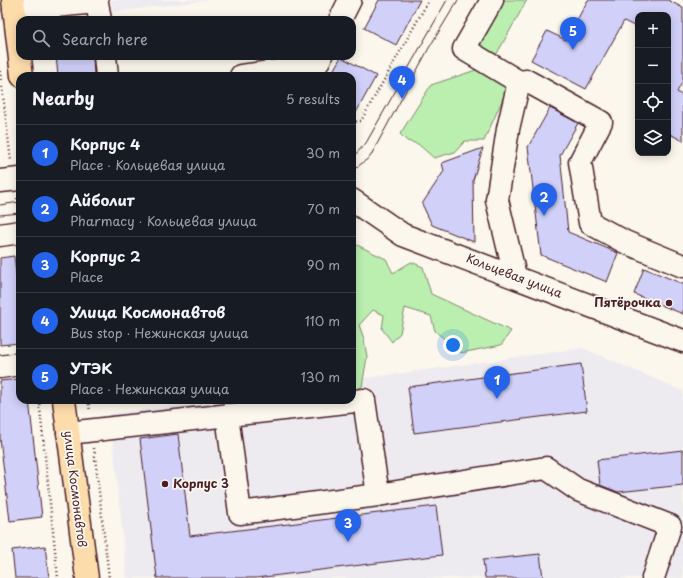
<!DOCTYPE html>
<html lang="en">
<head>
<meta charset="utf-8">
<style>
  body { margin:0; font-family:"Playpen Sans",sans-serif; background:#242831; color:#f1f3f6 }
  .controls { position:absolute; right:12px; top:12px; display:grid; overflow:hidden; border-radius:8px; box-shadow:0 2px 10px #0003 }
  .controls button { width:36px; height:36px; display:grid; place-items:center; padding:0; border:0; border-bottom:1px solid #363941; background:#171b24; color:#f1f3f6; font:20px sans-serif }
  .you { position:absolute; left:453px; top:345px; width:14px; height:14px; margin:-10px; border:3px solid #fff; border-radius:50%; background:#1a73e8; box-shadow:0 0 0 6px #1a73e833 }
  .badge { display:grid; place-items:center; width:26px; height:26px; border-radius:50%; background:#2563eb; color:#fff; font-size:13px; font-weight:700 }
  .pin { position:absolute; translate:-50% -33px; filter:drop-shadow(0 1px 2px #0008) }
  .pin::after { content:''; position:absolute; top:21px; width:14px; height:12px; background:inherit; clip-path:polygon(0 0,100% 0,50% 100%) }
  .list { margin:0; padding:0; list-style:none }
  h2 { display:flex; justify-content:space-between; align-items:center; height:52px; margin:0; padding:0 16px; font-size:17px }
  h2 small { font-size:13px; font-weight:400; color:#9ea1a6 }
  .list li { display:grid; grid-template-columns:26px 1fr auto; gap:12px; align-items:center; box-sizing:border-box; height:56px; padding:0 16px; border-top:1px solid #363941 }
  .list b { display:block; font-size:15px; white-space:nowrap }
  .list p { margin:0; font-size:13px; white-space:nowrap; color:#9ea1a6 }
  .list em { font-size:13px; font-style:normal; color:#9ea1a6 }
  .icon { flex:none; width:22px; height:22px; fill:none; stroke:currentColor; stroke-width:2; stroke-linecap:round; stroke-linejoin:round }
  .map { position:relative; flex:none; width:683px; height:578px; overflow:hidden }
  .search { position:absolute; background:#171b24; box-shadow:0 2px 10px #0003; left:16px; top:16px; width:340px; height:44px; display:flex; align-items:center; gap:10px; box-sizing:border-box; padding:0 14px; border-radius:12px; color:#9ea1a6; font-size:15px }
  .panel { position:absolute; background:#171b24; box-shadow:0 2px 10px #0003; left:16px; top:72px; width:340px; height:332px; border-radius:12px }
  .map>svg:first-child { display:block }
  .built { fill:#eeebf0 }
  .green { fill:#baefb0; stroke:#82876e }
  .building { fill:#d0d0f9; stroke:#4a1f2b }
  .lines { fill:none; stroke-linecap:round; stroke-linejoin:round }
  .minor-casing { stroke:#4a1f2b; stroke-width:25 }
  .major-casing { stroke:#4a1f2b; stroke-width:25 }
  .path { stroke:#4a1f2b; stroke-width:2.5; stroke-dasharray:1 3; stroke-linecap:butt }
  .minor { stroke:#fbf7ec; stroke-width:22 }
  .major { stroke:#fddcac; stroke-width:22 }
  .tram { stroke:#4a1f2b; stroke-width:1 }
  .poi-dot { fill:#4a1f2b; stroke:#fbf7ec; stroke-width:1.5 }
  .labels { text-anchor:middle; stroke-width:3.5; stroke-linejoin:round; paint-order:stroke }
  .street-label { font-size:12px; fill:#4a1f2b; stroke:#fbf7ec }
  .poi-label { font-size:12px; font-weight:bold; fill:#4a1f2b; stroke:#fbf7ec; text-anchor:end }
</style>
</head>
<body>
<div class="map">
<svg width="683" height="578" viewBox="0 0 683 578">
  <rect width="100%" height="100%" fill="#fbf7ec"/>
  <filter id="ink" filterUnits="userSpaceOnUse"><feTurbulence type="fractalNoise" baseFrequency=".025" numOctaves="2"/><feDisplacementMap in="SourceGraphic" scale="8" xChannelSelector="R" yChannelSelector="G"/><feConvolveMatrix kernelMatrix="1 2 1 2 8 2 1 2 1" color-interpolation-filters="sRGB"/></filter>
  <g filter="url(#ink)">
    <!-- built -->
    <g class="built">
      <polygon points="111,0 210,0 113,12"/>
      <polygon points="583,348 683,391 683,578 127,578 110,414 211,400 352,400 352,380"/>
    </g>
    <!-- green -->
    <g class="green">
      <polygon points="498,0 527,0 495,57 473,44"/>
      <polygon points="482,68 509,85 484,141 465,141 455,152 434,158 418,144 407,141 400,134 431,85"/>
      <polygon points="355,244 386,259 393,273 411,262 423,267 431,294 511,331 501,345 461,353 435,331 431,316 405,308 400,333 392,342 382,329 384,315 373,310 359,325 364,339 367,357 362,386 353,395 352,394 352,245"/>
    </g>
    <!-- building -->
    <g class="building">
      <polygon points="379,0 420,0 396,45 364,28"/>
      <polygon points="588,0 668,0 683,8 683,81 677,92 683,96 683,141 668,133 668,15 638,15 638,28 624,21 586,89 531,60 547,31 566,40"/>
      <polygon points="56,56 93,56 94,76 58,76"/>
      <polygon points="341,57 376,76 352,120 352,76 330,76"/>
      <polygon points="550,108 578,123 560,155 568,232 618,253 607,282 541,255 528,147"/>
      <polygon points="483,148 473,180 474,242 432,225 422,204 444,171 442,163"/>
      <polygon points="14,256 20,308 20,343 0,345 0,258"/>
      <polygon points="644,268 683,284 683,314 634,294"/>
      <polygon points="581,364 587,411 414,433 408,387"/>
      <polygon points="20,379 20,400 29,400 42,517 10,521 0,439 0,381"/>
      <polygon points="178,434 190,536 436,506 442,555 256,578 157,578 140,439"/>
      <polygon points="683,450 683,485 618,492 600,485 597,460"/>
      <polygon points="45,546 49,578 15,578 12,550"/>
      <polygon points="540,554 543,578 485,578 483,560"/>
    </g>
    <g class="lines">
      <!-- minor casing -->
      <g class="minor-casing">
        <g id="minor">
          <polyline points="492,0 464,49 519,82 508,129 497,200 515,276"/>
          <polyline points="14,10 97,2 100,20"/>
          <polyline points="340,20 350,0"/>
          <polyline points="105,56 107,76"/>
          <polyline points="241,76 316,66 321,56"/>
          <polyline points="519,82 527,81 601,122 580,162 590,223 625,242 683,266"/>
          <polyline points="0,181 20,179"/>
          <polyline points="352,200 403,235 683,341"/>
          <polyline points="0,235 20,232"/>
          <polyline points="0,367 20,364"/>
          <polyline points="227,415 240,513 378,495 546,468 578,490 670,526 653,578"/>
          <polyline points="68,433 364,400 378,495"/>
        </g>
      </g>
      <!-- major casing -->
      <g class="major-casing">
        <g id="major">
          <polyline points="13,0 22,76"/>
          <polyline points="64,400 87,578"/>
        </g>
      </g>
      <!-- path -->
      <g class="path">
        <polyline points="0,71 11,161"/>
        <polyline points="352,122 361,121 429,0"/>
        <polyline points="17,198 20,211"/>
        <polyline points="39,400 58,578"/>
        <polyline points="88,400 90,411"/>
        <polyline points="94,448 109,578"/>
      </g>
      <!-- minor -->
      <use href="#minor" class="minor"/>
      <!-- major -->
      <use href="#major" class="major"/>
      <!-- tram -->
      <g class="tram">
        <polyline points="352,158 366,143 447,0"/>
        <polyline points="352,171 370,157 429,48 458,0"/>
        <polyline points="0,205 20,202"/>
        <polyline points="0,215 20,213"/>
      </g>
    </g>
  </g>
  <!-- markers -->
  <g class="poi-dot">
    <circle cx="669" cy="303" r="4"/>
    <circle cx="165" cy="484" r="4"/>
  </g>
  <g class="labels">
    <!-- street labels -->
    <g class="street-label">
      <text transform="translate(514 276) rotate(21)" y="4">Кольцевая улица</text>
      <text transform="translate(75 489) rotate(83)" y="4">улица Космонавтов</text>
    </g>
    <!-- poi labels -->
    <g class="poi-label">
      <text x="661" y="307">Пятёрочка</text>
      <text x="173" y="488" text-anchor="start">Корпус 3</text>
    </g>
  </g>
</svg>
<div class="controls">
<button>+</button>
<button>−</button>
<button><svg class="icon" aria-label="locate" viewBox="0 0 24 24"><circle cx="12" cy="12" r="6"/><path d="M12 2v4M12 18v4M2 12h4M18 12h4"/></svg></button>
<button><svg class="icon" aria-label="layers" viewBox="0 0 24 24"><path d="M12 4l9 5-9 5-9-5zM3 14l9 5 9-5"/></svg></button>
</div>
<div class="you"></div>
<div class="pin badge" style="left:497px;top:399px">1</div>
<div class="pin badge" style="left:544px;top:216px">2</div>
<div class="pin badge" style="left:348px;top:542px">3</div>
<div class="pin badge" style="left:402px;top:99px">4</div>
<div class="pin badge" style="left:573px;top:50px">5</div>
<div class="search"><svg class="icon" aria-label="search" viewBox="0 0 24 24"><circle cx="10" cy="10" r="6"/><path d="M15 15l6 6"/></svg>Search here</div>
<section class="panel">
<h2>Nearby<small>5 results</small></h2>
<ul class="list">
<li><span class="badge">1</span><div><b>Корпус 4</b><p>Place · Кольцевая улица</p></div><em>30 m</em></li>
<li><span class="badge">2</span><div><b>Айболит</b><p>Pharmacy · Кольцевая улица</p></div><em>70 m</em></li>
<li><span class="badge">3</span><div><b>Корпус 2</b><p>Place</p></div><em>90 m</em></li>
<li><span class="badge">4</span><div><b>Улица Космонавтов</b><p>Bus stop · Нежинская улица</p></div><em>110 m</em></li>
<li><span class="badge">5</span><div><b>УТЭК</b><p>Place · Нежинская улица</p></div><em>130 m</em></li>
</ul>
</section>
</div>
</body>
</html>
